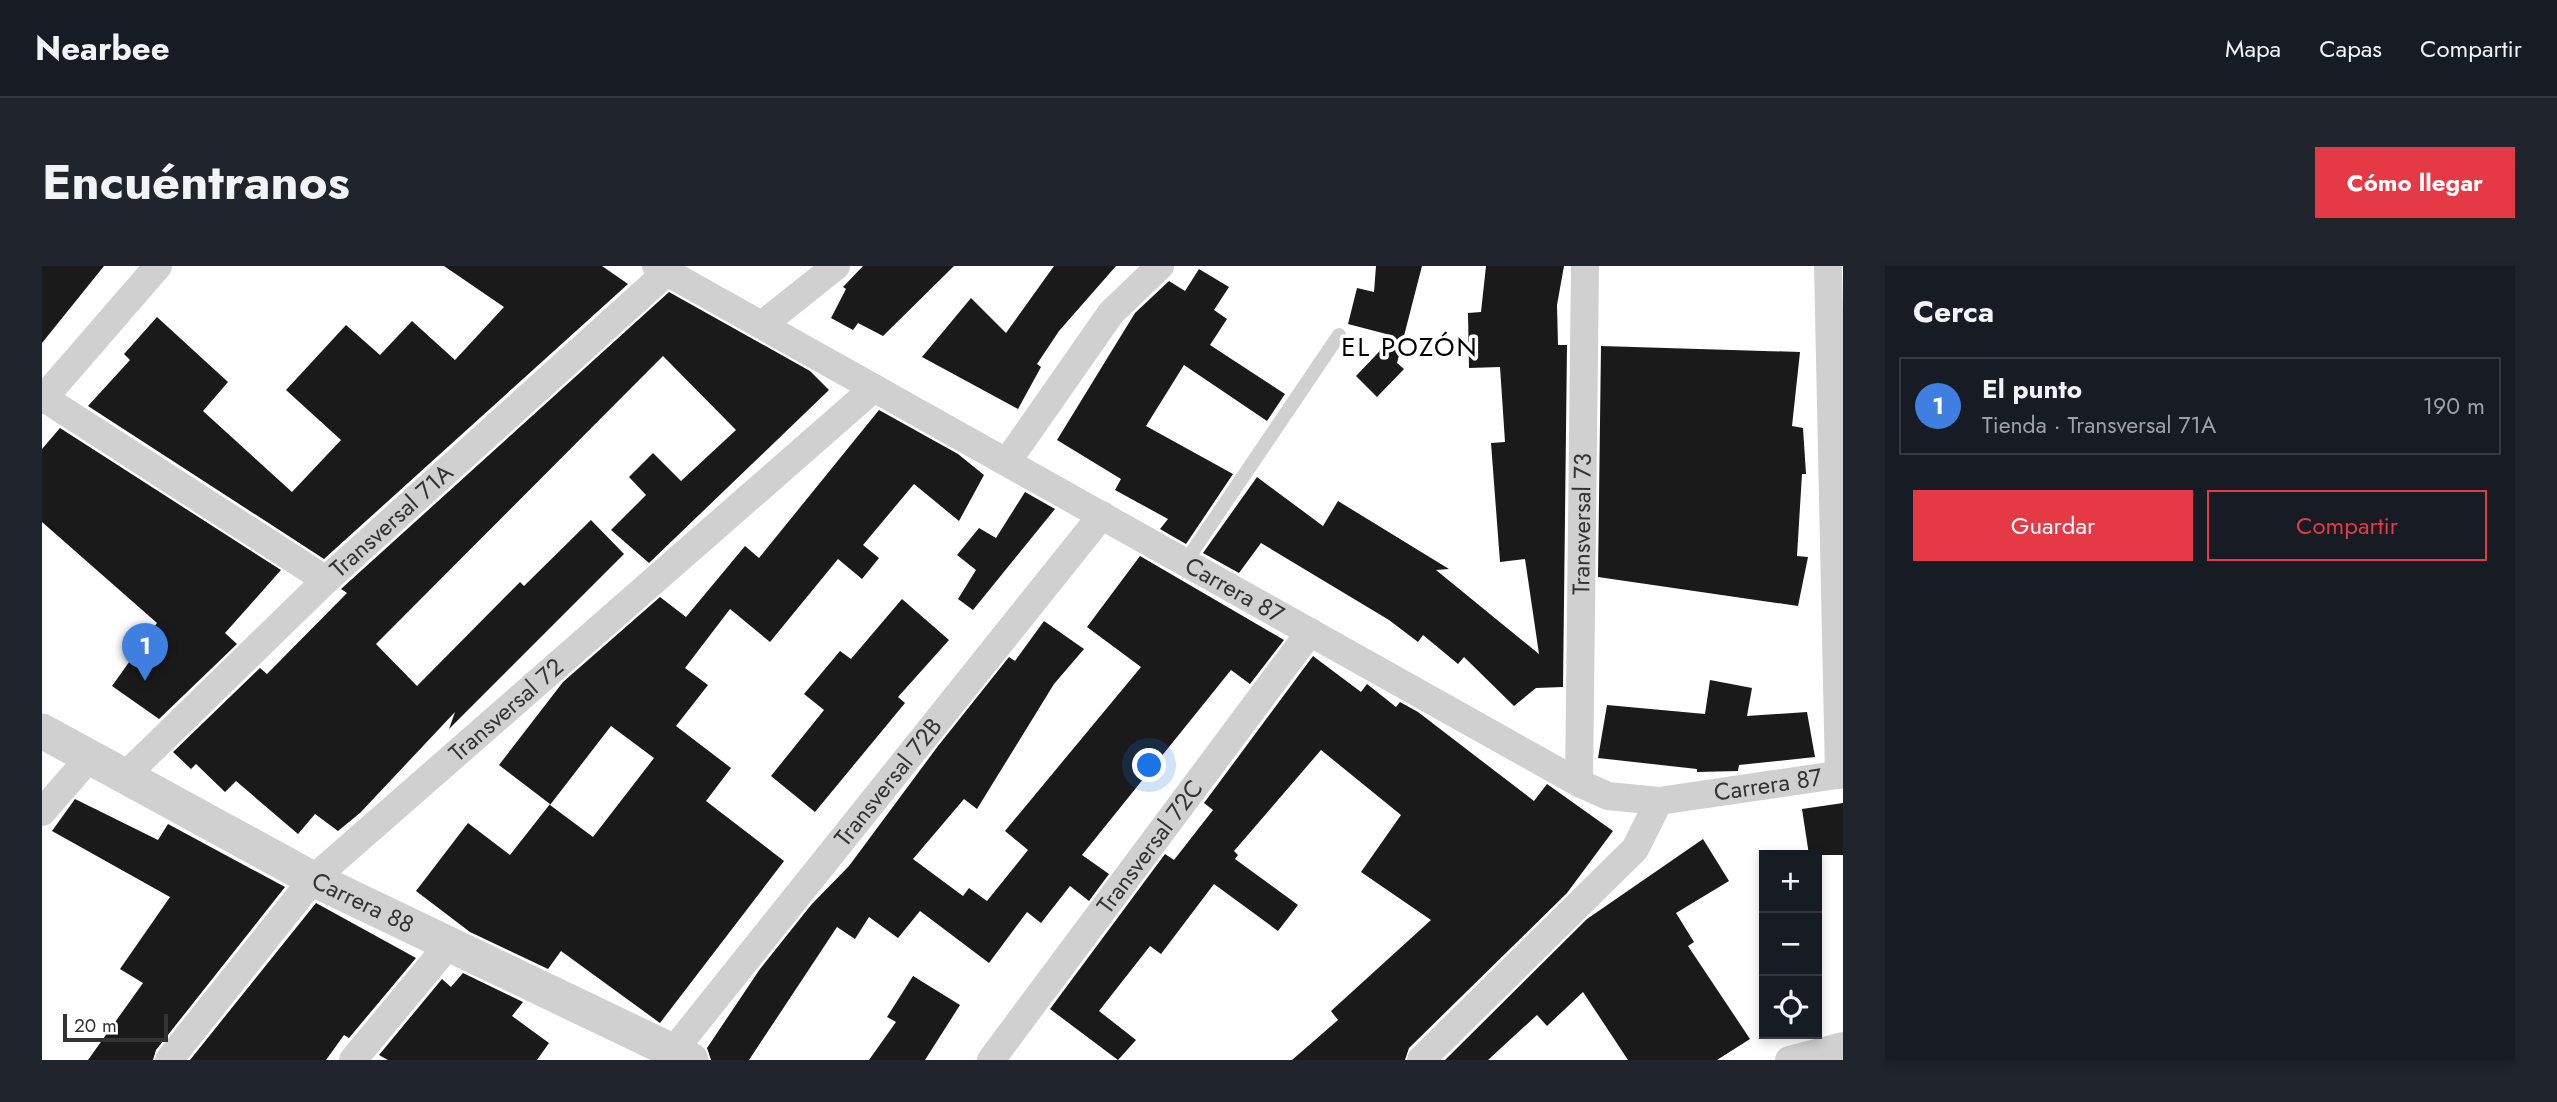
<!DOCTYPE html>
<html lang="es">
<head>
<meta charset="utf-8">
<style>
  body { margin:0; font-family:Jost,sans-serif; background:#20242c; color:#f1f3f6 }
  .controls { position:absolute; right:21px; bottom:21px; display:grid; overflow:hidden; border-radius:0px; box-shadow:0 4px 10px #0003 }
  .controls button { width:63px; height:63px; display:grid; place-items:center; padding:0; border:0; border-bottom:2px solid #363941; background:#171b24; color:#f1f3f6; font:35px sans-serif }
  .scale { position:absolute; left:21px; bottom:18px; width:105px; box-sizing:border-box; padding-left:7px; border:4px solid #333; border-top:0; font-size:19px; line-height:24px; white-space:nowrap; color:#333; -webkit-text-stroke:5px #fff; paint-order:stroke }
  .you { position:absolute; left:1108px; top:500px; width:24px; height:24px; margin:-18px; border:5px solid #fff; border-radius:50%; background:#1a73e8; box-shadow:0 0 0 10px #1a73e833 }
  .badge { display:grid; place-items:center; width:46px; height:46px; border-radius:50%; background:#e63946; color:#fff; font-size:23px; font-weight:700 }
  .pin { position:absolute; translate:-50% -58px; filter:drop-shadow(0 2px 4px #0008) }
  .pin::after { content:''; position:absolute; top:37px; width:24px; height:21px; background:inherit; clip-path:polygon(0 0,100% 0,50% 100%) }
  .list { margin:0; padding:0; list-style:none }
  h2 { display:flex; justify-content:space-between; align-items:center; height:91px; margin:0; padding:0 28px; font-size:30px }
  h2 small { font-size:23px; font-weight:400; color:#9ea1a6 }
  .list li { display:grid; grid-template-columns:46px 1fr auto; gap:21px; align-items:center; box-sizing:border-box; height:98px; margin:0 14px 14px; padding:0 14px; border:2px solid #363941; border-radius:0px }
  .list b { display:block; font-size:26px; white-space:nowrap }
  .list p { margin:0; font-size:23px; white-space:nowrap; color:#9ea1a6 }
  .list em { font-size:23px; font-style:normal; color:#9ea1a6 }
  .actions { display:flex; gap:14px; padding:21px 28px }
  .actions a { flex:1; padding:16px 0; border:2px solid #e63946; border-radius:0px; text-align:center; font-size:24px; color:#e63946 }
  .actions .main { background:#e63946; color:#fff }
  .icon { flex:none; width:38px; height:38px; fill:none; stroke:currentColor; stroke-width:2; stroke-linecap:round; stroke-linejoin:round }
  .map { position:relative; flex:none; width:1801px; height:794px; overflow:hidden; border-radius:0px }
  header { display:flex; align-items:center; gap:42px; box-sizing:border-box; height:98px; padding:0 35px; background:#171b24; border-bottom:2px solid #363941 }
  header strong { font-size:33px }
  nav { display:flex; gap:38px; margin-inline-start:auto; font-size:24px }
  .intro { display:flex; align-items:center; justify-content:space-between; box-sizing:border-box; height:168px; padding:0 42px }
  h1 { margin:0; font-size:49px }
  .button { padding:18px 32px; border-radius:0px; background:#e63946; color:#fff; font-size:24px; font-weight:700 }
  main { display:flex; gap:42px; padding:0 42px }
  aside { flex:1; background:#171b24; border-radius:0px; box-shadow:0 4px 10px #0003 }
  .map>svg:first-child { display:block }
  .building { fill:#1a1a1a; fill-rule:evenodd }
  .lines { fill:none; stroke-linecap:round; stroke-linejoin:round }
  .service { stroke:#d0d0d0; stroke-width:14 }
  .minor { stroke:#d0d0d0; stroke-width:28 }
  .tertiary { stroke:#d0d0d0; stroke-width:35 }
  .labels { text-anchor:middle; stroke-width:7; stroke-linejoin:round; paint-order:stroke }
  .street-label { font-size:24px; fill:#333; stroke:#fff }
  .neighbourhood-label { font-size:26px; letter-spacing:2px; fill:#000; stroke:#fff }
</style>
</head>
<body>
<header>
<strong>Nearbee</strong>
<nav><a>Mapa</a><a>Capas</a><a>Compartir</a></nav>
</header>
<div class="intro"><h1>Encuéntranos</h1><a class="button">Cómo llegar</a></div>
<main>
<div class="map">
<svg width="1801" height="794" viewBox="0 0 1801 794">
  <rect width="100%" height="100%" fill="#fff"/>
  <!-- building -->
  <g class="building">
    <polygon points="0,0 62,0 0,77"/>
    <polygon points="402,0 560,0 586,18 282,293 46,140 88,94 82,88 115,51 186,116 161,145 250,226 299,174 244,124 304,59 338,89 370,55 413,94 462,41"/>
    <polygon points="821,0 912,0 841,70 816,57 811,64 789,52 804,23 801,21"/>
    <polygon points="1012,0 1074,0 1017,65 995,98 999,101 976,143 880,91 929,32 964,67"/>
    <polygon points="1334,0 1380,0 1355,97 1362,103 1335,131 1314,110 1352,70 1306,58 1315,22 1332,26"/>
    <polygon points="1444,0 1522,0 1515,39 1516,79 1525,79 1521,421 1494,422 1472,440 1422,391 1416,398 1381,369 1376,376 1347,354 1219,277 1197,307 1161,287 1215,211 1281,260 1296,235 1407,303 1394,304 1497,388 1483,293 1458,296 1449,177 1463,176 1458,101 1427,102 1426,47 1439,46"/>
    <polygon points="1157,3 1187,21 1172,44 1185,53 1168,79 1243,128 1225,155 1142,99 1104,160 1191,208 1144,278 1118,263 1126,253 1073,224 1079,213 1015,174 1093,47 1127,15 1143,25"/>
    <polygon points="627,26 768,105 787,124 607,297 569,264 604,229 587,211 611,187 639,215 694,164 621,90 334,378 375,420 478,316 482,320 549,254 582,288 407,463 413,446 318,547 296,565 273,548 256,568 194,515 183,526 154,498 149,503 131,486 218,402 225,408 305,327 299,323"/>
    <polygon points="1559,80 1758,86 1750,160 1761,162 1764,208 1760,208 1755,290 1766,291 1756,340 1556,311"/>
    <path d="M837,144L916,188L942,209L917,255L872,218L821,279L837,292L820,313L796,293L728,376L688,343L643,402L666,419L634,460L689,502L664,535L742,595L618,757L519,685L506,703L428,666L374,625L426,557L468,589L508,538L457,499L521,416L618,331L644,351L703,280L717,292ZM569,460L612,492L551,571L508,539Z"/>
    <polygon points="18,162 239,304 183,367 195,378 117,453 70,420 115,357 0,256 0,183"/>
    <polygon points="983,226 1013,243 931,344 916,333 934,304 915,289 937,262 954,272"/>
    <polygon points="1098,290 1242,374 1208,418 1189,404 1040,589 1067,608 1047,635 1028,620 999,657 985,646 947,697 878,645 856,672 827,651 813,673 795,661 707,794 669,794 665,782 718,703 769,639 807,600 896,480 967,391 973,395 1002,355 1042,383 1012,418 935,543 922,533 871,593 921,630 927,622 945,635 986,584 963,565 1099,401 1045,361"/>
    <polygon points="860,333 907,374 856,431 863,437 773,546 729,510 782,444 762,428 798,385 809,393"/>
    <polygon points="1271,390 1319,426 1325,418 1354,441 1358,436 1376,446 1492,535 1505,518 1571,565 1525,627 1367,782 1363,794 1250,794 1296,754 1289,745 1389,654 1319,606 1359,549 1279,484 1192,585 1196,589 1193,593 1256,639 1236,665 1172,618 1119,688 1108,680 1057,745 1094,774 1076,794 1008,743 1123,588 1132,594 1171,544 1162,537"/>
    <polygon points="1668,414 1710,422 1705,450 1765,446 1773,491 1697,499 1696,505 1655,506 1655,503 1556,492 1565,439 1663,448"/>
    <polygon points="33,533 116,574 126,558 243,621 114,784 111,794 46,794 101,717 78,703 128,631 10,565"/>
    <polygon points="1801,537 1801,589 1767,589 1760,543"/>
    <polygon points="1661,573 1687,615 1634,647 1652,676 1646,680 1708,773 1675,794 1586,794 1541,726 1505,760 1495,749 1446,794 1403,794 1545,653"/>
    <polygon points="274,637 374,692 307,772 302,769 284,794 148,794"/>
    <polygon points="421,707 481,736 470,750 507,777 495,794 346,794 337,789 400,713 409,721"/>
    <polygon points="871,710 918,739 883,794 827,794 854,756 845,751"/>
  </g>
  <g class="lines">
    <!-- service -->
    <polyline class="service" points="1144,295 1297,69"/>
    <!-- minor -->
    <g class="minor">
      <path id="s1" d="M614,0L1537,517L1566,530L1617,535L1801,508"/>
      <polyline points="1786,0 1797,509"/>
      <polyline points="720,59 794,0"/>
      <polyline points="2,132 284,314"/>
      <polyline points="0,134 116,0"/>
      <polyline points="965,196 1069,47 1118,0"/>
      <path id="s2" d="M83,510L284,314L625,6"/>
      <path id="s3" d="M1537,517L1543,0"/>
      <polyline points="0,546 48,491"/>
      <path id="s4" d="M632,784L1060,249"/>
      <path id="s5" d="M127,794L271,613L832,122"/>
      <polyline points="311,794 408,677"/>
      <path id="s6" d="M949,794L1268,366"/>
      <polyline points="1379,794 1593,583 1617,535"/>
      <polyline points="1747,794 1801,780"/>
    </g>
    <!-- tertiary -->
    <path class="tertiary" id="s7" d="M0,465L271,613L649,794"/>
  </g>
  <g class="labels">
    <!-- street labels -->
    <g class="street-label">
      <text dy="8" stroke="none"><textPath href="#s2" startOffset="369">Transversal 71A</textPath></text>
      <text dy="8" stroke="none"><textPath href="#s3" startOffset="259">Transversal 73</textPath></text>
      <text dy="8" stroke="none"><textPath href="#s1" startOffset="663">Carrera 87</textPath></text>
      <text dy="8" stroke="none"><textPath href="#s5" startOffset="488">Transversal 72</textPath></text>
      <text dy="8" stroke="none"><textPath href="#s4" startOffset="343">Transversal 72B</textPath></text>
      <text dy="8" stroke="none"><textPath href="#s1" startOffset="1251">Carrera 87</textPath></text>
      <text dy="8" stroke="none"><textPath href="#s6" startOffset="266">Transversal 72C</textPath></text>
      <text dy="8" stroke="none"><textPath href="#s7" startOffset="364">Carrera 88</textPath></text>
    </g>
    <!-- neighbourhood labels -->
    <g class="neighbourhood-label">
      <text x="1368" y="90">EL POZÓN</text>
    </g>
  </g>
</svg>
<div class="controls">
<button>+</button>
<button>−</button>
<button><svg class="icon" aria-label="locate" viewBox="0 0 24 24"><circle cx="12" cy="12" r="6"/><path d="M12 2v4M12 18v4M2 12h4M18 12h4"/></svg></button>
</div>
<div class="scale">20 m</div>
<div class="you"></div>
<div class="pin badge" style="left:103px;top:415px;background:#3f7fe0">1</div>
</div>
<aside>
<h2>Cerca<small></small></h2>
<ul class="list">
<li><span class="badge" style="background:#3f7fe0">1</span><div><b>El punto</b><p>Tienda · Transversal 71A</p></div><em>190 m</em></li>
</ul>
<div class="actions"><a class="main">Guardar</a><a>Compartir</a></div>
</aside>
</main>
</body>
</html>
